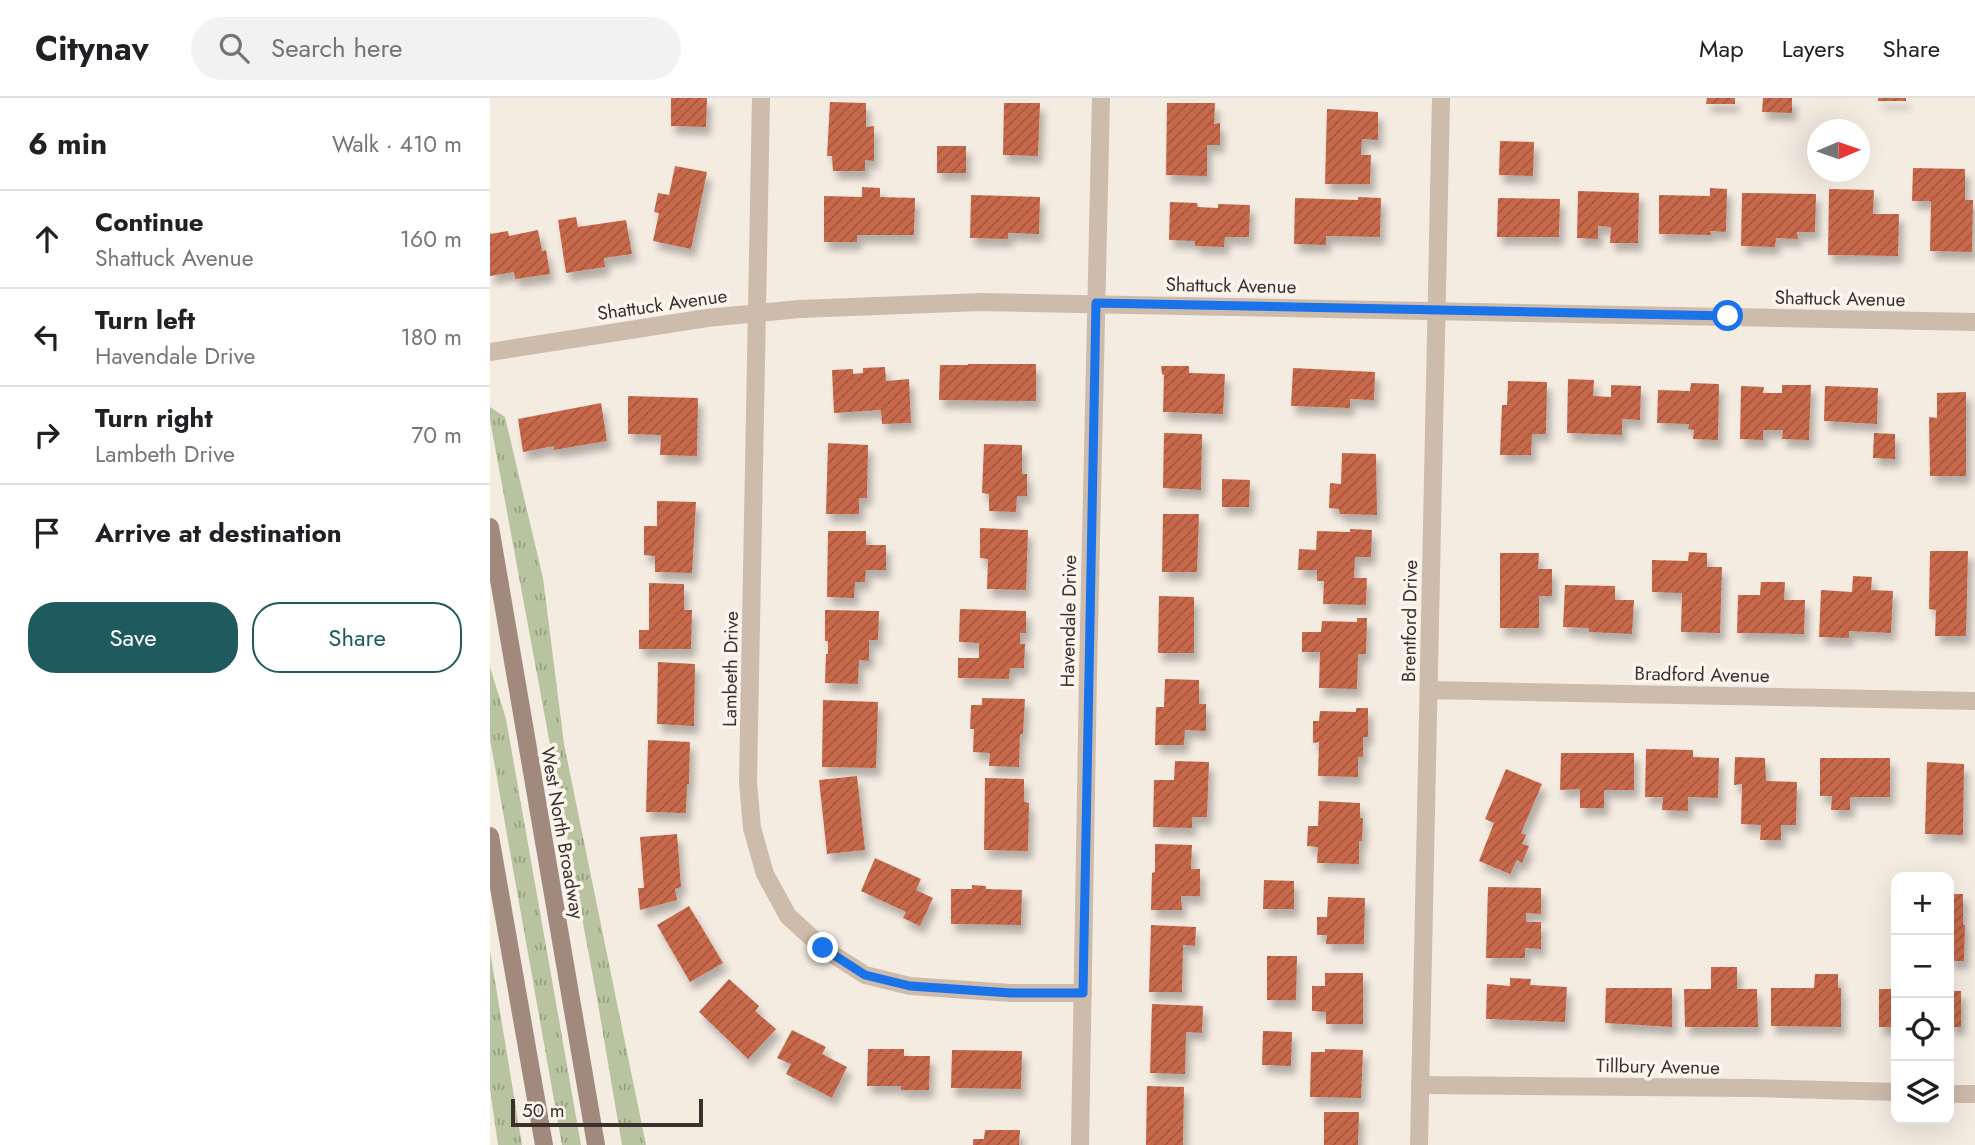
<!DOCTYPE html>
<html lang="en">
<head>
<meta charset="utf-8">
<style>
  body { margin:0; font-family:Jost,sans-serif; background:#f2f2f2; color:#202124 }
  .controls { position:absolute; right:21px; bottom:21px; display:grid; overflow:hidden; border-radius:14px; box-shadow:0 7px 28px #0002 }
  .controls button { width:63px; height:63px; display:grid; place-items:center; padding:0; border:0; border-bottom:2px solid #e0e0e0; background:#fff; color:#202124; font:35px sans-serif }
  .compass { position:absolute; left:1317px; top:21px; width:63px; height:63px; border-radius:50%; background:#fff; box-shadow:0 7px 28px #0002; rotate:88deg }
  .scale { position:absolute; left:21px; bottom:18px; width:192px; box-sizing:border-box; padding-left:7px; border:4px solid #3b302b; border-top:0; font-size:19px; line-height:24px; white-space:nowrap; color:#3b302b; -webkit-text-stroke:5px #fbf5ee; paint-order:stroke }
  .stop { position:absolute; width:21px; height:21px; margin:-16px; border:5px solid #1a73e8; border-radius:50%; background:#fff }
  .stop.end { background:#1a73e8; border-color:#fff; box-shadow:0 2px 7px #0008 }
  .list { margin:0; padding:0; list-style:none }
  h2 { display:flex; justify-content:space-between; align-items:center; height:91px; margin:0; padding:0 28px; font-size:30px }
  h2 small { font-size:23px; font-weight:400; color:#757577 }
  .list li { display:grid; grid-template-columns:46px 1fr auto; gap:21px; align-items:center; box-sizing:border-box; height:98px; padding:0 28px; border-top:2px solid #e0e0e0 }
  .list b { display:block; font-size:26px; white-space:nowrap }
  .list p { margin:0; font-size:23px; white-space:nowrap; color:#757577 }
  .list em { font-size:23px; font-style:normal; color:#757577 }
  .actions { display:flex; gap:14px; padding:21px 28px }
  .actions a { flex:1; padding:16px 0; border:2px solid #1f5a5e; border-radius:28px; text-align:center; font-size:24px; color:#1f5a5e }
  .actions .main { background:#1f5a5e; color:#fff }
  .icon { flex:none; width:38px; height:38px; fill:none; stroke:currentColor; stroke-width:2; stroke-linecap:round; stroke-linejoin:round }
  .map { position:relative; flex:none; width:1485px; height:1047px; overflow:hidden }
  header { display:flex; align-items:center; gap:42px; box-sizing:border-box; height:98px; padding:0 35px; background:#fff; border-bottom:2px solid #e0e0e0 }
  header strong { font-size:33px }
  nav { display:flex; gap:38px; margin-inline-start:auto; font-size:24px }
  .search { width:490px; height:63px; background:#f2f2f2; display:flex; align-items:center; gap:18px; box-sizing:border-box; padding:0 24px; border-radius:38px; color:#757577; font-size:26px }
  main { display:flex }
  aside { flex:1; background:#fff }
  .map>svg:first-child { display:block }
  .grass { fill:url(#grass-tufts) }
  .building { fill:url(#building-hatch); filter:url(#shadow) }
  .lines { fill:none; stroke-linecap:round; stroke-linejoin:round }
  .minor { stroke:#cdbbac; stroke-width:18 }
  .secondary { stroke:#a18a7d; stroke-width:18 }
  .route { stroke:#1a73e8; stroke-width:9 }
  .labels { text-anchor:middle; stroke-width:7; stroke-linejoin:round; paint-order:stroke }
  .street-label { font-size:19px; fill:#3b302b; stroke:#fbf5ee }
</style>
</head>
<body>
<header>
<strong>Citynav</strong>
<div class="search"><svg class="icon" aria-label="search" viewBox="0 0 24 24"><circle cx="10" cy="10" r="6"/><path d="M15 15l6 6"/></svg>Search here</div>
<nav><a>Map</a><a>Layers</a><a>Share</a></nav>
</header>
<main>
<aside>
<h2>6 min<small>Walk · 410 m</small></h2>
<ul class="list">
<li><svg class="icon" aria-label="ahead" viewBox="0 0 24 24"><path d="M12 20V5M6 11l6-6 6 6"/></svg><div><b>Continue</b><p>Shattuck Avenue</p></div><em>160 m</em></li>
<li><svg class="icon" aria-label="left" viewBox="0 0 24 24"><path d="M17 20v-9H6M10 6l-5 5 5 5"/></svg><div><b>Turn left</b><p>Havendale Drive</p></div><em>180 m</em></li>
<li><svg class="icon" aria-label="right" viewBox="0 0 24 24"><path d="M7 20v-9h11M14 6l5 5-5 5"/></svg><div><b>Turn right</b><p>Lambeth Drive</p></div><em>70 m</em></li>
<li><svg class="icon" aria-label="arrive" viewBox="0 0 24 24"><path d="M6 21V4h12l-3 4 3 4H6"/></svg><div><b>Arrive at destination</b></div></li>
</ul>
<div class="actions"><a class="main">Save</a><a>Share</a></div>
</aside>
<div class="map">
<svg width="1485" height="1047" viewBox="0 0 1485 1047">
  <defs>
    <pattern id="grass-tufts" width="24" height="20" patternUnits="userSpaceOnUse" patternTransform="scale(1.75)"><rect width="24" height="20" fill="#b8c4a0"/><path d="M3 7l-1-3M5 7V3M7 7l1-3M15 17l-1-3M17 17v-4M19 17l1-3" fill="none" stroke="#97a083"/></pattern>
    <pattern id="building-hatch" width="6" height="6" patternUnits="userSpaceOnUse" patternTransform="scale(1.75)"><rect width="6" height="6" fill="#c8694b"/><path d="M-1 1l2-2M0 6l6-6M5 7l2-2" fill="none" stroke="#a4573f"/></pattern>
    <filter id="shadow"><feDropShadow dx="4.5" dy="8" stdDeviation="3.5" flood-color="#0004"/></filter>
  </defs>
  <rect width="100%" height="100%" fill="#f4ebe1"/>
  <!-- grass -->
  <g class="grass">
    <polygon points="0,309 15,319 53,480 74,646 156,1047 132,1047 108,906 0,322"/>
    <polygon points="0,569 16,621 91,1047 72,1047 0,641"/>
    <polygon points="0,853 32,1047 8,1047 0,991"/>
  </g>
  <!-- building -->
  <g class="building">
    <polygon points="181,0 217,0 216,29 181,28"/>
    <polygon points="1217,0 1245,0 1245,6 1216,6"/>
    <polygon points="1273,0 1302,0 1302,15 1272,14"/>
    <rect x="1388" y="0" width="28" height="3"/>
    <polygon points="340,4 376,5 376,29 384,28 384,63 375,62 375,73 343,73 342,58 337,58"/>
    <polygon points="514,5 550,5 548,58 513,57"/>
    <polygon points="677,5 725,5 724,26 730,25 730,47 717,47 717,78 676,77"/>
    <polygon points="837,11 888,14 888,42 872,41 871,57 881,57 880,86 835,86"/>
    <polygon points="1010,43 1044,44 1043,78 1009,77"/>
    <rect x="447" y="48" width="29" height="27"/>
    <polygon points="185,68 217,74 201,151 163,143 169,115 164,114 168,95 179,97"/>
    <polygon points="1423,70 1475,71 1475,102 1483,102 1482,154 1440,153 1441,103 1422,103"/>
    <polygon points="372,89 390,90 390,99 425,100 424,137 367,137 367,144 334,144 334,98 372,99"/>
    <polygon points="1220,90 1237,91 1236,134 1220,133 1221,137 1169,136 1169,97 1220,98"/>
    <polygon points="1339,91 1384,92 1383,116 1409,116 1408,158 1338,157"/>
    <polygon points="1088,93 1149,95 1148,145 1120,145 1121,129 1108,128 1108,141 1087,140"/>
    <polygon points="1252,95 1326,96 1325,134 1307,134 1308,141 1286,140 1285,149 1251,148"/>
    <polygon points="481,97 550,99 549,136 518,135 518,141 480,140"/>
    <polygon points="868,99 891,100 890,139 836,138 836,147 804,146 805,100 868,102"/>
    <polygon points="1008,100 1070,101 1069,139 1007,139"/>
    <polygon points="680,104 707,105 708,109 728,110 728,106 760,107 759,139 735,139 734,149 705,148 705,143 679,142"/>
    <polygon points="86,119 88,129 136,122 142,156 114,160 115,169 76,175 68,122"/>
    <polygon points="48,132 52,153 56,152 60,176 25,181 24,174 0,178 0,136 18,133 19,138"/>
    <polygon points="478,266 546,266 546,303 449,302 450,267 478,267"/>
    <polygon points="671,268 699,268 699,275 735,276 733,316 673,314 674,277 672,276"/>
    <polygon points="395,269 396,283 419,281 421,325 392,326 391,312 344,315 342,272 363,271 363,276 373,275 373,270"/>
    <polygon points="803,270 885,274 884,302 860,301 860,310 801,308"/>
    <polygon points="1078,281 1104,282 1103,298 1121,299 1121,287 1151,288 1150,322 1132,321 1132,337 1077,335"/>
    <polygon points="1018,283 1057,284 1056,336 1042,336 1041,357 1010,357 1012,307 1017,307"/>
    <polygon points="1201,285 1229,286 1228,342 1203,341 1204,332 1198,331 1199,326 1167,325 1168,292 1200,293"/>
    <polygon points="1292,287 1321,287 1319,342 1292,341 1293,332 1273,332 1273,342 1250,341 1251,288 1274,289 1273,295 1292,295"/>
    <polygon points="1335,288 1388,290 1387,326 1334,323"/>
    <polygon points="1476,294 1476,378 1440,378 1439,319 1447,320 1447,295"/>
    <polygon points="138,298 208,300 207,358 170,357 171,337 138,336"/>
    <polygon points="111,305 117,343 64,352 64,348 33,354 28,321"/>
    <polygon points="674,335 712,336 711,392 673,390"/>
    <polygon points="1384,335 1405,336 1405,361 1383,360"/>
    <polygon points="338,345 378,347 377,400 369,400 369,416 336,416"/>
    <polygon points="494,346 532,347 532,376 537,376 537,398 527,398 526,414 499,413 499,396 492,395"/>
    <polygon points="852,355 886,356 887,417 850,416 849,411 839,410 840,385 851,386"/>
    <polygon points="732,381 760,382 759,409 732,409"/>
    <polygon points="167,403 206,404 202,475 165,474 165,458 154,457 154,428 167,428"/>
    <polygon points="673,416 709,416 707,474 672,474"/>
    <polygon points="490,430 538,432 536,492 497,491 498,461 490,460"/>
    <polygon points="860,431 882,432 881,459 865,459 864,480 877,480 876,507 833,506 834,483 827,483 827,472 808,472 809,451 826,452 827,433 860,434"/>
    <polygon points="338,433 376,433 376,447 396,447 396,472 376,472 375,484 365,484 364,500 337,499"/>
    <polygon points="1440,453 1478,453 1476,538 1445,538 1446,512 1439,511"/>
    <polygon points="1199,454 1217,455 1217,469 1232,469 1230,535 1191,534 1192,495 1162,494 1162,462 1198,463"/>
    <polygon points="1010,455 1049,455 1048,471 1062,471 1062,498 1049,498 1049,530 1010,530"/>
    <polygon points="1363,478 1382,479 1381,492 1403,493 1401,535 1359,533 1359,540 1329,539 1331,492 1362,494"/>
    <polygon points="1271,484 1295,484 1294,502 1315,502 1314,536 1247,535 1248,497 1270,497"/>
    <polygon points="159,485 194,486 194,512 202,512 201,551 149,551 149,532 159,532"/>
    <polygon points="1075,487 1125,488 1125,502 1144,502 1142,536 1099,534 1099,530 1073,529"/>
    <polygon points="669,498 704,499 704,555 668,555"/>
    <polygon points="470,511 536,513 536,535 530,535 530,546 535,546 534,570 520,570 519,581 468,580 468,560 489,560 489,545 469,544"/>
    <polygon points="335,512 389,513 388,542 379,542 379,563 369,562 368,586 335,585 336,556 338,556 338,543 335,543"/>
    <polygon points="867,520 877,520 876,556 868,556 867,591 829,590 830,554 812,554 812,534 831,534 832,523 867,524"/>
    <polygon points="168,564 205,566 204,628 167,626"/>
    <polygon points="675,581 709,582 709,606 716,606 716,633 695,632 694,647 665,647 666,609 674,609"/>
    <polygon points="492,600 535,601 533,636 530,636 529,669 499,668 500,655 483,654 484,631 480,631 481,607 492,607"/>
    <polygon points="333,602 388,604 386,670 332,669"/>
    <polygon points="866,610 878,610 878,639 873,639 873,659 868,659 868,679 828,678 829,644 823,645 823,623 829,623 830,613 866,614"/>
    <polygon points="158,642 200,644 199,686 197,686 196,715 156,714"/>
    <polygon points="1156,651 1203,652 1203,659 1229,660 1228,700 1198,699 1198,713 1172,712 1173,699 1155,699"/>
    <polygon points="1071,655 1144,655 1144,692 1114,692 1114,710 1090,710 1090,691 1070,692"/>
    <polygon points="1245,659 1275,660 1276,683 1307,684 1306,727 1291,727 1291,742 1270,742 1271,727 1251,726 1252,686 1244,687"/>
    <polygon points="1330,660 1400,660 1400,699 1360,699 1360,712 1341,712 1342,698 1330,698"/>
    <polygon points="685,663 719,664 717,719 702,719 702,730 663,729 664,682 684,682"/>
    <polygon points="1437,664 1474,666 1473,737 1435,736"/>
    <polygon points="1016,671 1052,686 1031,735 1036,737 1032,746 1039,748 1032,765 1027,762 1020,776 989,763 1004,725 995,721"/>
    <polygon points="367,678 375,752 337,756 329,682"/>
    <polygon points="495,680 534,681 534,704 539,705 538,753 494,752"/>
    <polygon points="829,703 870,705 870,720 873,720 872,743 869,743 869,766 827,765 828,749 817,748 818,728 828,728"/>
    <polygon points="187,736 191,789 185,791 187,802 150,812 148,790 154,790 150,739"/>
    <polygon points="665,746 702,747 701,771 710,771 710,798 691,798 692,812 661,812 662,775 665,774"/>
    <polygon points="385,760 431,781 426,792 443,800 430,828 413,820 416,814 371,793"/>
    <polygon points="774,782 804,783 804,811 773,811"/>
    <polygon points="482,787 496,788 496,791 532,792 531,827 461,826 461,791 482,791"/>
    <polygon points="998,789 1051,790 1051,816 1036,815 1036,824 1051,824 1051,851 1035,850 1035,860 996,860"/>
    <polygon points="1459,796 1473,796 1473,827 1475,827 1474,863 1459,863"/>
    <polygon points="838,799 875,800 874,846 836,846 837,837 827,837 827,819 837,819"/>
    <polygon points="199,808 233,865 200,884 167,827"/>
    <polygon points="661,827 706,829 705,848 693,847 692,894 659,894"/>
    <polygon points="777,858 807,858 806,902 777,902"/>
    <polygon points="1221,869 1247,869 1247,891 1267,891 1268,929 1195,929 1194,891 1221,891"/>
    <polygon points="835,875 873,875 873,926 836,926 836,914 822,913 822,888 835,888"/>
    <polygon points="1325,876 1348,876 1348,890 1351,890 1351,929 1281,928 1281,890 1324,890"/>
    <polygon points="1020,880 1041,881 1040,887 1077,889 1075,924 996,921 997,886 1020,888"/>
    <polygon points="239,881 269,908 265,913 286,931 258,961 209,914"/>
    <polygon points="1116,890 1182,890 1182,929 1115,925"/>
    <rect x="1389" y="891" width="17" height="38"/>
    <rect x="1459" y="893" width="12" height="36"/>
    <polygon points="662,906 713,908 712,935 696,934 695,976 660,975"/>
    <polygon points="302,932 336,949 332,956 357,969 342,1000 296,976 301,966 287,960"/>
    <polygon points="773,933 802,934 801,968 772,967"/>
    <polygon points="378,951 414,951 414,958 440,958 439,992 411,992 411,988 377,988"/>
    <polygon points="835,951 873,952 871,1000 820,999 821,954 835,954"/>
    <polygon points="462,952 532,953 531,991 461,990"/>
    <polygon points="657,988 694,989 693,1047 656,1047"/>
    <polygon points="834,1014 869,1014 868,1047 834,1047"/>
    <polygon points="495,1032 530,1032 529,1047 483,1047 483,1041 494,1041"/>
  </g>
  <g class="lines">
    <!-- minor -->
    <g class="minor">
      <polyline points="271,0 258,684 262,730 275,776 298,818 333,850 375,877 420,888 521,895 593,895"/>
      <polyline points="0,254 217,220 309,211 492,204 1485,224"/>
      <polyline points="939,592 1485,603"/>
      <polyline points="930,987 1260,990 1406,994"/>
      <polyline points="1459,996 1485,996"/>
      <polyline points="590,1047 598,575 611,0"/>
      <polyline points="929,1047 951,0"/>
    </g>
    <!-- secondary -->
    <g class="secondary">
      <polyline points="0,429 106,1047"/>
      <polyline points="0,738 54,1047"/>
    </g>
  </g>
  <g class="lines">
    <!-- route -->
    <polyline class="route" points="333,850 375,877 420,888 521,895 593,895 606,205 1238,218"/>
  </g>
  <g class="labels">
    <!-- street labels -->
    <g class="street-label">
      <text transform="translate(741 187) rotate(1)" y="7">Shattuck Avenue</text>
      <text transform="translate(1350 200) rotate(1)" y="7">Shattuck Avenue</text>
      <text transform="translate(172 206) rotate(-8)" y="7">Shattuck Avenue</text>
      <text transform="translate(578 523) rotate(-89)" y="7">Havendale Drive</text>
      <text transform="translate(919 523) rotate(-89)" y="7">Brentford Drive</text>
      <text transform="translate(240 571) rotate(-89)" y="7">Lambeth Drive</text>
      <text transform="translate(1212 576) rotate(1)" y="7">Bradford Avenue</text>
      <text transform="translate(73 735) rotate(80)" y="7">West North Broadway</text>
      <text transform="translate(1168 968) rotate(1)" y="7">Tillbury Avenue</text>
    </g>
  </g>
</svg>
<div class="controls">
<button>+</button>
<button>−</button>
<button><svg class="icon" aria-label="locate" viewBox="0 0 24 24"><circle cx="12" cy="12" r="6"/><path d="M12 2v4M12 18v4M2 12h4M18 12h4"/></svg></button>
<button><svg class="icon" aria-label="layers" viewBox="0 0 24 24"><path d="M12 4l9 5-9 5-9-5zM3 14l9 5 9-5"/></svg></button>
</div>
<svg class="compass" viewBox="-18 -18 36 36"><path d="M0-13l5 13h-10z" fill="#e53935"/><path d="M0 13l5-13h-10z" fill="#757577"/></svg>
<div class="scale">50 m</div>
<div class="stop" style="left:1238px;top:218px"></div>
<div class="stop end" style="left:333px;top:850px"></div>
</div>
</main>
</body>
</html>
